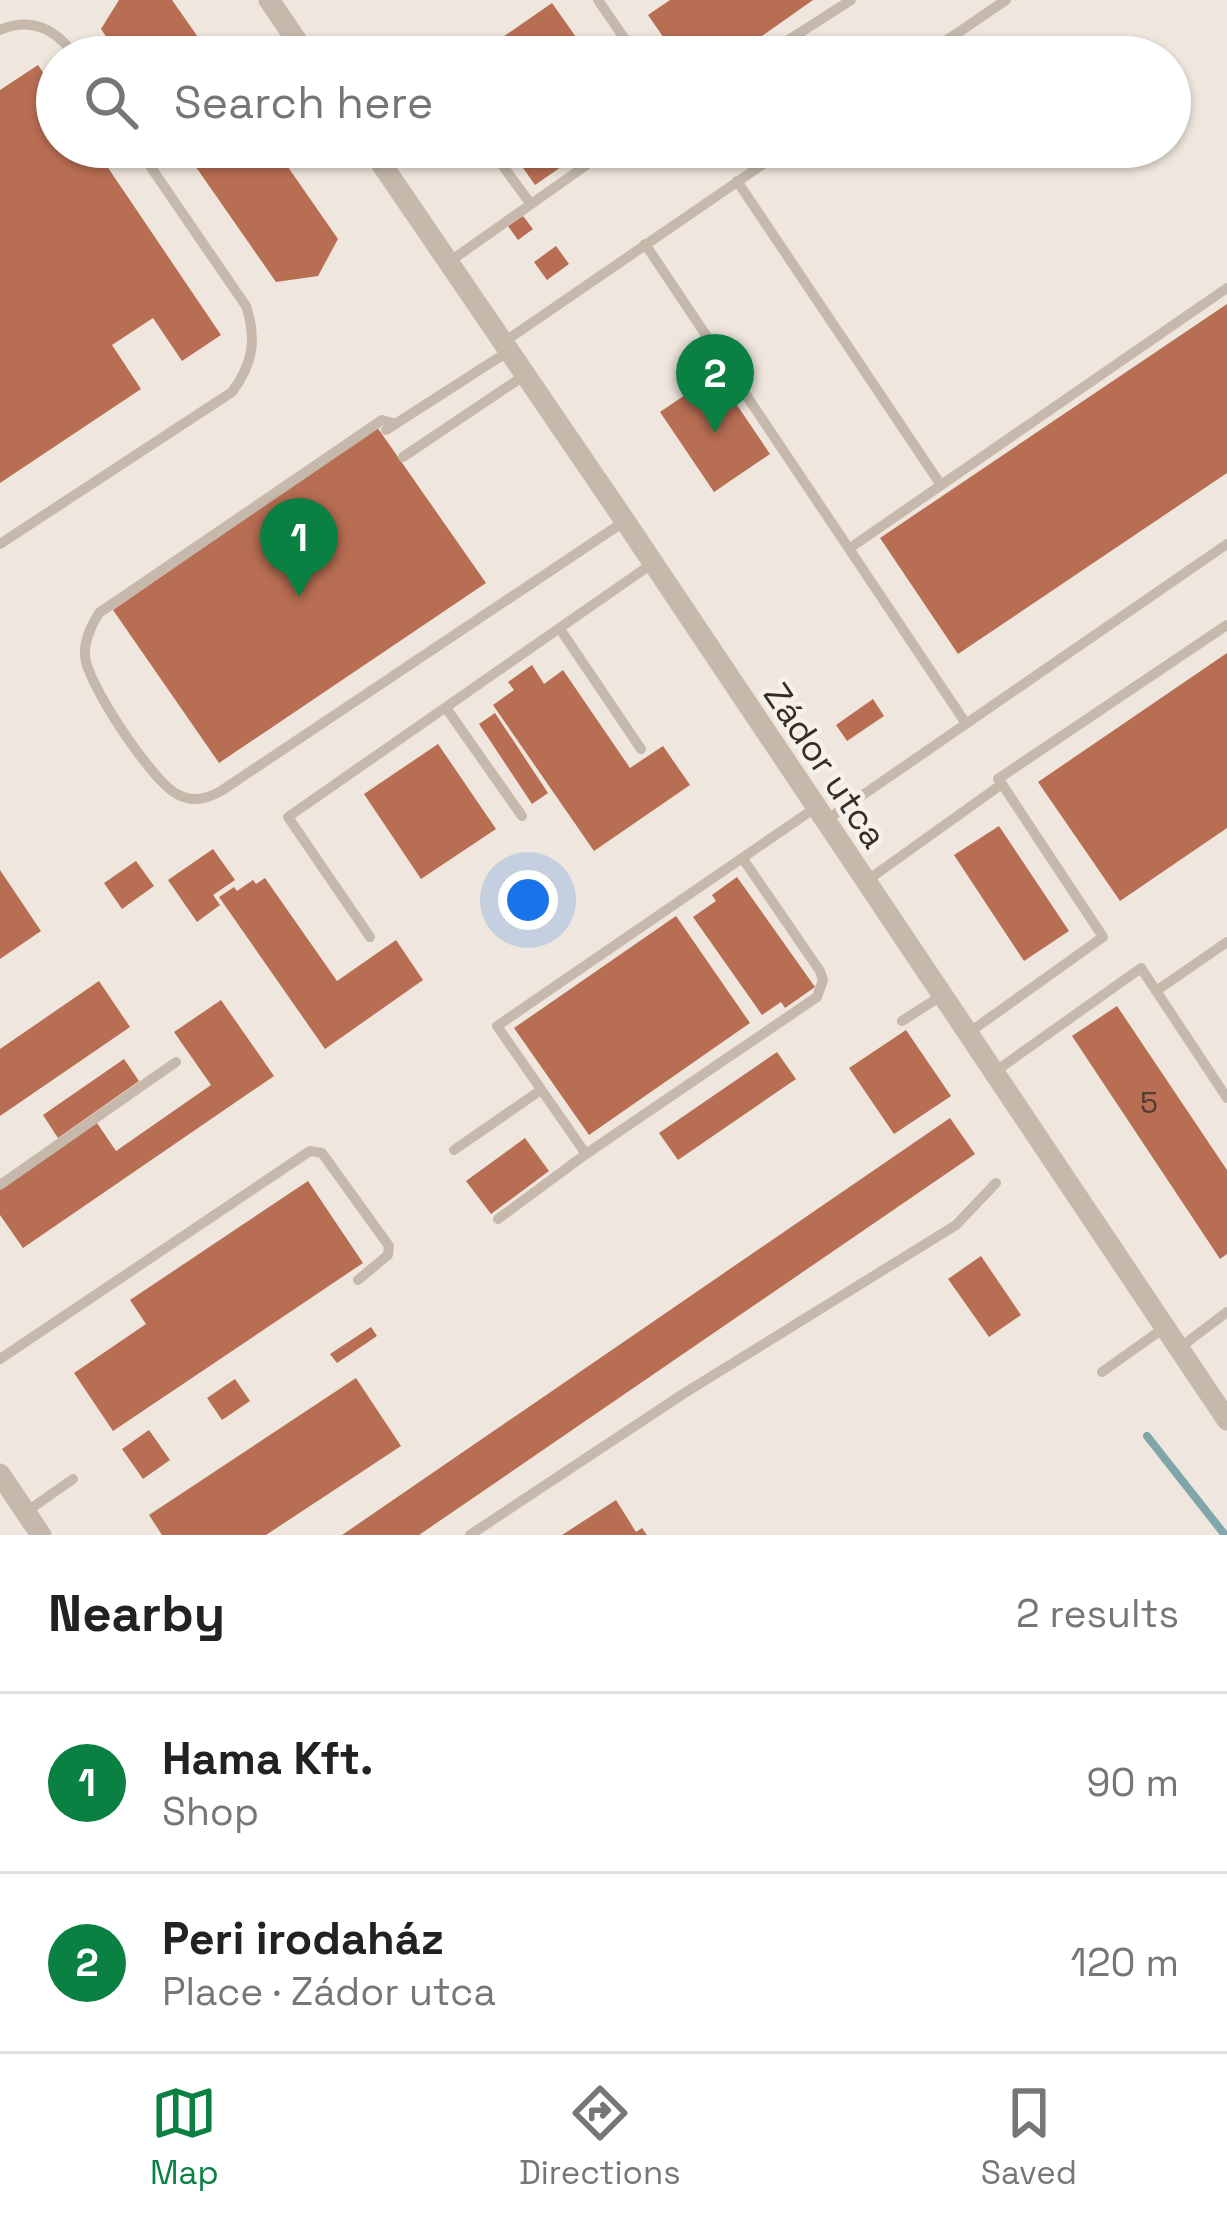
<!DOCTYPE html>
<html lang="en">
<head>
<meta charset="utf-8">
<style>
  body { margin:0; font-family:"Space Grotesk",sans-serif; background:#f6f6f6; color:#222 }
  .you { position:absolute; left:528px; top:900px; width:42px; height:42px; margin:-30px; border:9px solid #fff; border-radius:50%; background:#1a73e8; box-shadow:0 0 0 18px #1a73e833 }
  .badge { display:grid; place-items:center; width:78px; height:78px; border-radius:50%; background:#0b8043; color:#fff; font-size:39px; font-weight:700 }
  .pin { position:absolute; translate:-50% -99px; filter:drop-shadow(0 3px 6px #0008) }
  .pin::after { content:''; position:absolute; top:63px; width:42px; height:36px; background:inherit; clip-path:polygon(0 0,100% 0,50% 100%) }
  .list { margin:0; padding:0; list-style:none }
  h2 { display:flex; justify-content:space-between; align-items:center; height:156px; margin:0; padding:0 48px; font-size:51px }
  h2 small { font-size:39px; font-weight:400; color:#767676 }
  .list li { display:grid; grid-template-columns:78px 1fr auto; gap:36px; align-items:center; box-sizing:border-box; height:180px; padding:0 48px; border-top:3px solid #e0e0e0 }
  .list b { display:block; font-size:45px; white-space:nowrap }
  .list p { margin:0; font-size:39px; white-space:nowrap; color:#767676 }
  .list em { font-size:39px; font-style:normal; color:#767676 }
  .icon { flex:none; width:66px; height:66px; fill:none; stroke:currentColor; stroke-width:2; stroke-linecap:round; stroke-linejoin:round }
  .map { position:relative; flex:none; width:1227px; height:1535px; overflow:hidden }
  .search { position:absolute; background:#fff; box-shadow:0 3px 9px #0004; left:36px; right:36px; top:36px; height:132px; display:flex; align-items:center; gap:30px; box-sizing:border-box; padding:0 42px; border-radius:66px; color:#767676; font-size:45px }
  .sheet { height:516px; background:#fff }
  nav { display:flex; justify-content:space-around; align-items:center; box-sizing:border-box; height:168px; border-top:3px solid #e0e0e0; background:#fff; font-size:33px; color:#767676 }
  nav a { display:grid; justify-items:center; gap:6px }
  nav .on { color:#0b8043 }
  .map>svg:first-child { display:block }
  .lines { fill:none; stroke-linecap:round; stroke-linejoin:round }
  .stream { stroke:#80a6a9; stroke-width:8 }
  .building { fill:#b86e53 }
  .service { stroke:#c6b8ab; stroke-width:10 }
  .minor { stroke:#c6b8ab; stroke-width:21 }
  .labels { text-anchor:middle; stroke-width:9; stroke-linejoin:round; paint-order:stroke }
  .number-label { font-size:30px; fill:#563d34 }
  .street-label { font-size:36px; fill:#352d29; stroke:#f7f1e9 }
</style>
</head>
<body>
<div class="map">
<svg width="1227" height="1535" viewBox="0 0 1227 1535">
  <rect width="100%" height="100%" fill="#efe7de"/>
  <g class="lines">
    <!-- stream -->
    <polyline class="stream" points="1147,1436 1225,1535"/>
  </g>
  <!-- building -->
  <g class="building">
    <polygon points="119,0 172,0 212,57 120,57 101,29"/>
    <polygon points="670,0 813,0 732,57 677,57 648,15"/>
    <polygon points="552,3 590,57 474,57"/>
    <polygon points="38,65 57,93 57,147 94,147 221,335 182,361 153,318 112,345 141,389 0,483 0,90"/>
    <polygon points="182,147 274,147 338,239 318,276 276,282"/>
    <polygon points="526,147 590,147 535,185 514,155"/>
    <polygon points="523,216 533,229 518,240 508,226"/>
    <polygon points="556,246 569,264 547,280 534,262"/>
    <polygon points="1227,304 1227,473 958,654 880,538"/>
    <polygon points="716,374 770,454 714,492 660,412"/>
    <polygon points="377,427 486,583 219,763 113,610"/>
    <polygon points="1227,653 1227,828 1120,901 1038,782"/>
    <polygon points="532,665 544,684 563,670 630,768 663,746 690,785 594,851 493,705 514,690 508,682"/>
    <polygon points="873,699 884,716 847,741 836,725"/>
    <polygon points="495,713 548,793 532,804 479,724"/>
    <polygon points="438,744 496,829 421,879 364,794"/>
    <polygon points="999,826 1069,931 1024,961 954,855"/>
    <polygon points="213,849 235,880 213,895 220,905 197,922 168,880"/>
    <polygon points="136,861 154,886 122,909 104,883"/>
    <polygon points="0,870 41,931 0,959"/>
    <polygon points="737,877 815,987 785,1008 781,1002 762,1015 693,917 716,901 712,895"/>
    <polygon points="265,878 337,981 396,940 423,980 325,1049 219,897 234,887 237,891 253,880 256,884"/>
    <polygon points="676,916 750,1023 589,1135 514,1028"/>
    <polygon points="99,981 130,1027 0,1116 0,1049"/>
    <polygon points="221,1000 274,1076 23,1248 0,1215 0,1190 97,1123 116,1151 211,1085 174,1032"/>
    <polygon points="1117,1006 1227,1170 1227,1254 1220,1259 1072,1036"/>
    <polygon points="906,1030 951,1096 894,1134 849,1068"/>
    <polygon points="777,1052 796,1079 678,1160 659,1133"/>
    <polygon points="124,1059 139,1081 58,1138 43,1115"/>
    <polygon points="950,1118 975,1154 419,1535 342,1535"/>
    <polygon points="525,1138 549,1171 491,1214 466,1181"/>
    <polygon points="308,1181 363,1263 113,1431 74,1373 146,1324 130,1300"/>
    <polygon points="981,1256 1021,1315 989,1337 948,1279"/>
    <polygon points="371,1327 377,1336 337,1363 330,1354"/>
    <polygon points="356,1378 401,1446 266,1535 162,1535 149,1515"/>
    <polygon points="235,1379 250,1401 222,1420 207,1398"/>
    <polygon points="149,1430 170,1460 143,1479 122,1449"/>
    <polygon points="616,1500 636,1532 642,1528 647,1535 562,1535"/>
  </g>
  <g class="lines">
    <!-- service -->
    <g class="service">
      <polyline points="598,0 637,57"/>
      <path d="M0,30C32,16 57,30 76,57"/>
      <polyline points="762,57 851,0"/>
      <polyline points="922,57 1006,0"/>
      <polyline points="489,147 530,203"/>
      <polyline points="737,181 941,485"/>
      <polyline points="645,244 965,722"/>
      <polyline points="449,262 612,147"/>
      <polyline points="504,342 788,147"/>
      <path d="M396,424L382,420L99,613C91,626 84,640 85,656C87,684 152,781 177,794C192,803 207,799 221,791L625,521"/>
      <polyline points="386,430 509,351"/>
      <polyline points="403,457 525,375"/>
      <path d="M0,544L232,392C253,364 257,339 246,306L137,147"/>
      <polyline points="850,548 1227,288"/>
      <polyline points="560,629 641,749"/>
      <polyline points="446,708 522,816"/>
      <polyline points="825,821 1227,544"/>
      <polyline points="743,859 820,971 823,980 817,997 586,1154 497,1026 815,808"/>
      <polyline points="865,882 1002,784 998,779 1227,625"/>
      <polyline points="370,937 288,817 653,563"/>
      <polyline points="1156,991 1227,942"/>
      <polyline points="902,1021 941,996"/>
      <polyline points="967,1034 1103,937 1002,784"/>
      <polyline points="993,1073 1141,968 1227,1098"/>
      <polyline points="454,1150 541,1090"/>
      <polyline points="0,1185 176,1062"/>
      <polyline points="498,1219 586,1154"/>
      <polyline points="1178,1349 1227,1312"/>
      <polyline points="0,1359 310,1151 322,1153 389,1246 388,1255 358,1280"/>
      <polyline points="1102,1372 1164,1328"/>
      <polyline points="26,1512 73,1479"/>
      <polyline points="470,1535 683,1394 956,1225 996,1183"/>
    </g>
    <!-- minor -->
    <g class="minor">
      <polyline points="269,0 308,57"/>
      <polyline points="370,147 625,521 1227,1420"/>
      <polyline points="0,1474 41,1535"/>
    </g>
  </g>
  <g class="labels">
    <!-- number labels -->
    <g class="number-label">
      <text x="1149" y="1113">5</text>
    </g>
    <!-- street labels -->
    <g class="street-label">
      <text transform="translate(826 765) rotate(56)" y="13">Zádor utca</text>
    </g>
  </g>
</svg>
<div class="you"></div>
<div class="pin badge" style="left:299px;top:597px">1</div>
<div class="pin badge" style="left:715px;top:433px">2</div>
<div class="search"><svg class="icon" aria-label="search" viewBox="0 0 24 24"><circle cx="10" cy="10" r="6"/><path d="M15 15l6 6"/></svg>Search here</div>
</div>
<section class="sheet">
<h2>Nearby<small>2 results</small></h2>
<ul class="list">
<li><span class="badge">1</span><div><b>Hama Kft.</b><p>Shop</p></div><em>90 m</em></li>
<li><span class="badge">2</span><div><b>Peri irodaház</b><p>Place · Zádor utca</p></div><em>120 m</em></li>
</ul>
</section>
<nav>
<a class="on"><svg class="icon" aria-label="map" viewBox="0 0 24 24"><path d="M3 6l6-2 6 2 6-2v14l-6 2-6-2-6 2zM9 4v14M15 6v14"/></svg>Map</a>
<a><svg class="icon" aria-label="directions" viewBox="0 0 24 24"><path d="M12 3l9 9-9 9-9-9zM9 14v-3h6M13 9l2 2-2 2"/></svg>Directions</a>
<a><svg class="icon" aria-label="saved" viewBox="0 0 24 24"><path d="M7 4h10v16l-5-4-5 4z"/></svg>Saved</a>
</nav>
</body>
</html>
